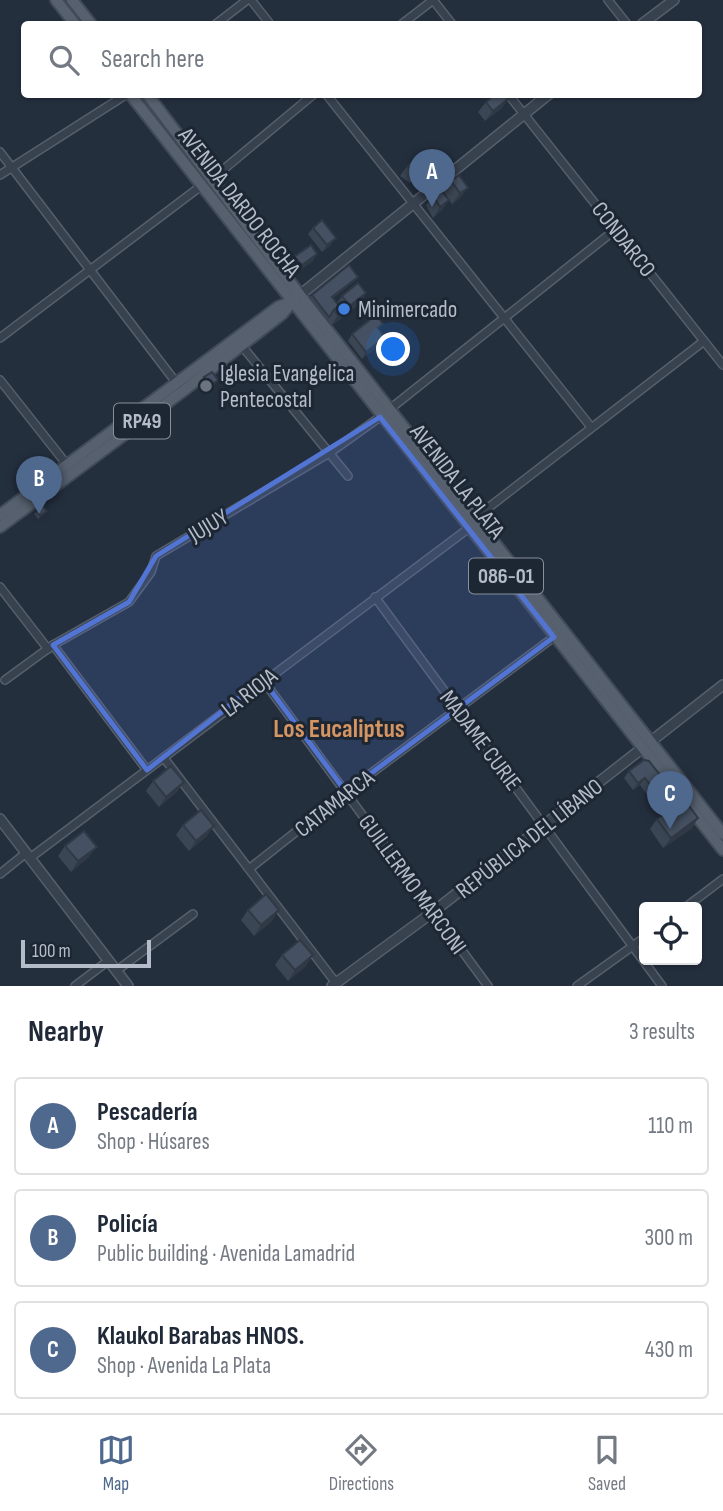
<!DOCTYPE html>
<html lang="en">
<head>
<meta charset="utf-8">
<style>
  body { margin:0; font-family:"Sofia Sans Condensed",sans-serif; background:#f6f6f7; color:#1f2937 }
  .controls { position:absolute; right:21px; bottom:21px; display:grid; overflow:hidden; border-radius:7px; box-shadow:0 2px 5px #0004 }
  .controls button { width:63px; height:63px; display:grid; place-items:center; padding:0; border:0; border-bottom:2px solid #e0e1e3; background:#fff; color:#1f2937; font:35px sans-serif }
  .scale { position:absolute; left:21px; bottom:18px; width:130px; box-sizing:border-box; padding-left:7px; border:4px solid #b4bcc9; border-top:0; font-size:19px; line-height:24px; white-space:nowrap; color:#b4bcc9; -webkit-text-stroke:5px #1d2633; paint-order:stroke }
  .you { position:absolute; left:394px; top:350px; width:24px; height:24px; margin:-18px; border:5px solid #fff; border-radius:50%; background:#1a73e8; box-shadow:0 0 0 10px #1a73e833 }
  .badge { display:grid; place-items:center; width:46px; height:46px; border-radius:50%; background:#4f688e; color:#fff; font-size:23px; font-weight:700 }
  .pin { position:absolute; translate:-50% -58px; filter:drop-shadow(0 2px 4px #0008) }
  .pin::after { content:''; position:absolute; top:37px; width:24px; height:21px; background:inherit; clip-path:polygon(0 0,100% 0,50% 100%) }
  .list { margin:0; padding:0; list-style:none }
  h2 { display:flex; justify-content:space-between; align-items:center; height:91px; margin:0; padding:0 28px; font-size:30px }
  h2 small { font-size:23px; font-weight:400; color:#747a83 }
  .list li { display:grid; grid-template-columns:46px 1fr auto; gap:21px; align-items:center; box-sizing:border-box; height:98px; margin:0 14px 14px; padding:0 14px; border:2px solid #e0e1e3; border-radius:7px }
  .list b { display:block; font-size:26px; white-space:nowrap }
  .list p { margin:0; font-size:23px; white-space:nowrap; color:#747a83 }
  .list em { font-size:23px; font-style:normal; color:#747a83 }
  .icon { flex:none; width:38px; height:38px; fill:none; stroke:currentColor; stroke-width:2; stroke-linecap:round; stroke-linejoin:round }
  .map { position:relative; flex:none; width:723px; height:986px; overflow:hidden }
  .search { position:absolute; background:#fff; box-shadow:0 2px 5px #0004; left:21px; right:21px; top:21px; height:77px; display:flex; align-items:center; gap:18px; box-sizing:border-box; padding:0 24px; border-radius:7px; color:#747a83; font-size:26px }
  .sheet { height:427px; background:#fff }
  nav { display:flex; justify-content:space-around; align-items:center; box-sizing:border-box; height:98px; border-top:2px solid #e0e1e3; background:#fff; font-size:19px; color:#747a83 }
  nav a { display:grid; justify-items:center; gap:4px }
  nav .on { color:#4f688e }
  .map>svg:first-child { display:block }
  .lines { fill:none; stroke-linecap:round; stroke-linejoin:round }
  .minor-casing { stroke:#565f6c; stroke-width:10 }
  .tertiary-casing { stroke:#565f6c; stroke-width:12 }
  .primary-casing { stroke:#414a57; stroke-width:14 }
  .minor { stroke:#38414e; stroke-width:7 }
  .tertiary { stroke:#38414e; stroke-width:9 }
  .primary { stroke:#56606e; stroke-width:10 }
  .wall { fill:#3b4654 }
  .shaded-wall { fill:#303945 }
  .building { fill:#455162; stroke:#303945; stroke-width:2 }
  .marked { fill:#5274d3; fill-opacity:0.2; stroke:#5274d3; stroke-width:5; stroke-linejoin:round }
  .shop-dot { fill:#3f7fe0; stroke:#1d2633; stroke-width:2.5 }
  .worship-dot { fill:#6b7280; stroke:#1d2633; stroke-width:2.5 }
  .labels { text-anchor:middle; stroke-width:6; stroke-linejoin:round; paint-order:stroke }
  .shield { fill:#1d2633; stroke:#878f9c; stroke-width:2 }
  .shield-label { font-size:21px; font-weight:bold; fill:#b4bcc9 }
  .street-label { font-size:23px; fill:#b4bcc9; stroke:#1d2633 }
  .poi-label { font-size:23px; fill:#b4bcc9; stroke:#1d2633; text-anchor:start }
  .quarter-label { font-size:26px; font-weight:bold; fill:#d59563; stroke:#1d2633 }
</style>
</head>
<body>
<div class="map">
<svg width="723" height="986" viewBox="0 0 723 986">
  <rect width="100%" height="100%" fill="#242f3e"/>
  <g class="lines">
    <!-- minor casing -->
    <g class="minor-casing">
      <g id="minor">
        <polyline points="251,0 270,24"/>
        <polyline points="608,0 627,24"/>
        <polyline points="216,24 247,0"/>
        <polyline points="402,24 433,0 452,24"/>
        <polyline points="326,94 591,427"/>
        <polyline points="508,94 723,365"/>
        <polyline points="0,152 178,385"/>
        <polyline points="0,175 127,94"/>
        <polyline points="212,179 314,94"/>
        <polyline points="0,338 201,186"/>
        <polyline points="242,346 348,476"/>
        <polyline points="0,380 68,466"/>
        <polyline points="390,409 616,229"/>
        <polyline points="475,518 704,341"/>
        <polyline points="0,587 48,649"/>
        <polyline points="375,597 662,986"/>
        <polyline points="53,645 147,770"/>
        <polyline points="5,680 53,645 129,602 151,572 156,556 331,452 380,417"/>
        <polyline points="263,680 488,986"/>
        <polyline points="164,758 336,983"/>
        <polyline points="30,858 469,528"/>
        <polyline points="249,869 346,792 554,637"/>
        <polyline points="0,874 26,853"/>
        <polyline points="686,907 723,879"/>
        <polyline points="116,971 193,914"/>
        <polyline points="75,986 108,961"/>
        <polyline points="577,986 644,938"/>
      </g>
    </g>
    <!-- tertiary casing -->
    <g class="tertiary-casing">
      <g id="tertiary">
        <polyline points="642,24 674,0"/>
        <polyline points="300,295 549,94"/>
        <polyline points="0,819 128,986"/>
        <polyline points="332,986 433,912 723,685"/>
      </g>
    </g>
    <!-- primary casing -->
    <g class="primary-casing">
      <g id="primary">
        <polyline points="56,0 75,24"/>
        <polyline points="72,0 91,24"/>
        <polyline points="130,94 723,850"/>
        <polyline points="147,94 300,295 723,834"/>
        <polyline points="0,515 278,307 291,302"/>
        <polyline points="0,527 183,391 282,314 296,297"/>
      </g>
    </g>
    <!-- minor -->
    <use href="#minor" class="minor"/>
    <!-- tertiary -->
    <use href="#tertiary" class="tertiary"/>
    <!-- primary -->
    <use href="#primary" class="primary"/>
  </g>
  <!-- wall -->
  <g class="wall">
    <polygon points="486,102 502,108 485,121 478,112"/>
    <polygon points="418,157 418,176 410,183 400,176 407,166"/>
    <polygon points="459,175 460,198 452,204 443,191 451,181"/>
    <polygon points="433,195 449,200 442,210 433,218 426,205"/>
    <polygon points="313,228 331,245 322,252 308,234"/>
    <polygon points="294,257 313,261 297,272 289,264"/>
    <polygon points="358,277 356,280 333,298 337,303 342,296 366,293 359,304 331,326 309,298 312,295"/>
    <polygon points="379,329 381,344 362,359 348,341 352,334"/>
    <polygon points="204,377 213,387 205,393 199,384"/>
    <polygon points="37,511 44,514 38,519 34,514"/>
    <polygon points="629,771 664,780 659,787 648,796 640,785 633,790 624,778"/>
    <polygon points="153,781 177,792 159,807 146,791"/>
    <polygon points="698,818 691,829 663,848 650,829 657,819"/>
    <polygon points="183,825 207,836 189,851 176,835"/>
    <polygon points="65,846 89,857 71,872 58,856"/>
    <polygon points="248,910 272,921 254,936 241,920"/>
    <polygon points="282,955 306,966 288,981 275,965"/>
  </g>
  <!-- shaded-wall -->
  <g class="shaded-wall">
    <polygon points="509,98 502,108 485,121 493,111"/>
    <polygon points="425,166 418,176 410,183 417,173"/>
    <polygon points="468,188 460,198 452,204 460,193"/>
    <polygon points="449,200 442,210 433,218 440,207"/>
    <polygon points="336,238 331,245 322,252 327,245"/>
    <polygon points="317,254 313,261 297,272 302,265"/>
    <polygon points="358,277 356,280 330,300 332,297"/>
    <polygon points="366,293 359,304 331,326 338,315"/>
    <polygon points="385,337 381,344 362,359 366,352"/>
    <polygon points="218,380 213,387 205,393 210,386"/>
    <polygon points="645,778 640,785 633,790 638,783"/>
    <polygon points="664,780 659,787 648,796 653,789"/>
    <polygon points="184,782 177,792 159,807 166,797"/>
    <polygon points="698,818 691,829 663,848 671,838"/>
    <polygon points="214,826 207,836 189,851 196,841"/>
    <polygon points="97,847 89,857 71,872 78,861"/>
    <polygon points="279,910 272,921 254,936 261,925"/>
    <polygon points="313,955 306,966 288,981 295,970"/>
  </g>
  <!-- building -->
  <g class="building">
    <polygon points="495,94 508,94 509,98 493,111 486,102"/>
    <polygon points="418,157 425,166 417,173 407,166"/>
    <polygon points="459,175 468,188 460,193 451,181"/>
    <polygon points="440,189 449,200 440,207 433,195"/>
    <polygon points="322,220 336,238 327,245 313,228"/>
    <polygon points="311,245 317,254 302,265 294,257"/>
    <polygon points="349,265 358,277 332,297 339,306 334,310 329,317 312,295"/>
    <polygon points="358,283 366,293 338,315 334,310 346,301 342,296"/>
    <polygon points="376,315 383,324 378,328 385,337 366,352 352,334"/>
    <polygon points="212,372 218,380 210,386 204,377"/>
    <polygon points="43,506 47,511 41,516 37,511"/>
    <polygon points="644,760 649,761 664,780 653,789 645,778 638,783 629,771"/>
    <polygon points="171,766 184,782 166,797 153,781"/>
    <polygon points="684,799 698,818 671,838 657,819"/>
    <polygon points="201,810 214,826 196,841 183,825"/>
    <polygon points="84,831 97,847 78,861 65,846"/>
    <polygon points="266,894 279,910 261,925 248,910"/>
    <polygon points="300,940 313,955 295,970 282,955"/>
  </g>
  <!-- marked area -->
  <path class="marked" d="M380,417L554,637L346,792L263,680L147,770L53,645L129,602L156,556Z"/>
  <!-- markers -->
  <circle class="shop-dot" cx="344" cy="309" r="7"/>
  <circle class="worship-dot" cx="206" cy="386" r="7"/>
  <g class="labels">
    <!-- shield labels -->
    <g class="shield">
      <rect x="114" y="403.5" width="56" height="35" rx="5"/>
      <rect x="469" y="558.5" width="74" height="35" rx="5"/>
    </g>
    <g class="shield-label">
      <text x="142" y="428">RP49</text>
      <text x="506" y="583">086-01</text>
    </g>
    <!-- street labels -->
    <g class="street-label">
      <text transform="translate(240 202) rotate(52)" y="8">AVENIDA DARDO ROCHA</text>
      <text transform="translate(624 239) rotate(52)" y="8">CONDARCO</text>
      <text transform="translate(458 481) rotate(52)" y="8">AVENIDA LA PLATA</text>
      <text transform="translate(208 525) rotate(-31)" y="8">JUJUY</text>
      <text transform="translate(249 692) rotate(-38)" y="8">LA RIOJA</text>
      <text transform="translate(481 740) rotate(53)" y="8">MADAME CURIE</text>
      <text transform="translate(334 803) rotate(-38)" y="8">CATAMARCA</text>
      <text transform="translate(529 838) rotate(-38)" y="8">REPÚBLICA DEL LÍBANO</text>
      <text transform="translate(413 884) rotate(54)" y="8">GUILLERMO MARCONI</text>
    </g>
    <!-- poi labels -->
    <g class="poi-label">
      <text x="358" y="317">Minimercado</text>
      <text x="220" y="381">Iglesia Evangelica<tspan x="220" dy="26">Pentecostal</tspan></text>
    </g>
    <!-- quarter labels -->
    <g class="quarter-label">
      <text x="339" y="737">Los Eucaliptus</text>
    </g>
  </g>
</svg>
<div class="controls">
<button><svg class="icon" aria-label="locate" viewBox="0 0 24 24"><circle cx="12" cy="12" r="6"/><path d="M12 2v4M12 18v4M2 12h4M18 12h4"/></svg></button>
</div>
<div class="scale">100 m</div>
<div class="you"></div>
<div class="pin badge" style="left:432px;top:207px">A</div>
<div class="pin badge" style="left:39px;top:514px">B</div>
<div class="pin badge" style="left:670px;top:829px">C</div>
<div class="search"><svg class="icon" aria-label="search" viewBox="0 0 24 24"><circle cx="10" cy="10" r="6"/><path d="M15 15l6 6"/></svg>Search here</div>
</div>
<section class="sheet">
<h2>Nearby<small>3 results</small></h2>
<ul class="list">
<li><span class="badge">A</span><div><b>Pescadería</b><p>Shop · Húsares</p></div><em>110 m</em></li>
<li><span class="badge">B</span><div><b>Policía</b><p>Public building · Avenida Lamadrid</p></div><em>300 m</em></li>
<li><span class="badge">C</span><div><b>Klaukol Barabas HNOS.</b><p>Shop · Avenida La Plata</p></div><em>430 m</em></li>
</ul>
</section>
<nav>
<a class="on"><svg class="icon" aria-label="map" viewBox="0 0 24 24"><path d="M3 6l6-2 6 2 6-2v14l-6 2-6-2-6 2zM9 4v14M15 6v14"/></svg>Map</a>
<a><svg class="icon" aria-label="directions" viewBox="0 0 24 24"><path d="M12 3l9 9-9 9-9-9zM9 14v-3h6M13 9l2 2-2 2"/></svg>Directions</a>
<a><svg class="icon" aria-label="saved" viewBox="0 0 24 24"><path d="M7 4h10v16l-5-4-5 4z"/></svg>Saved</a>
</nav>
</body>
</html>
